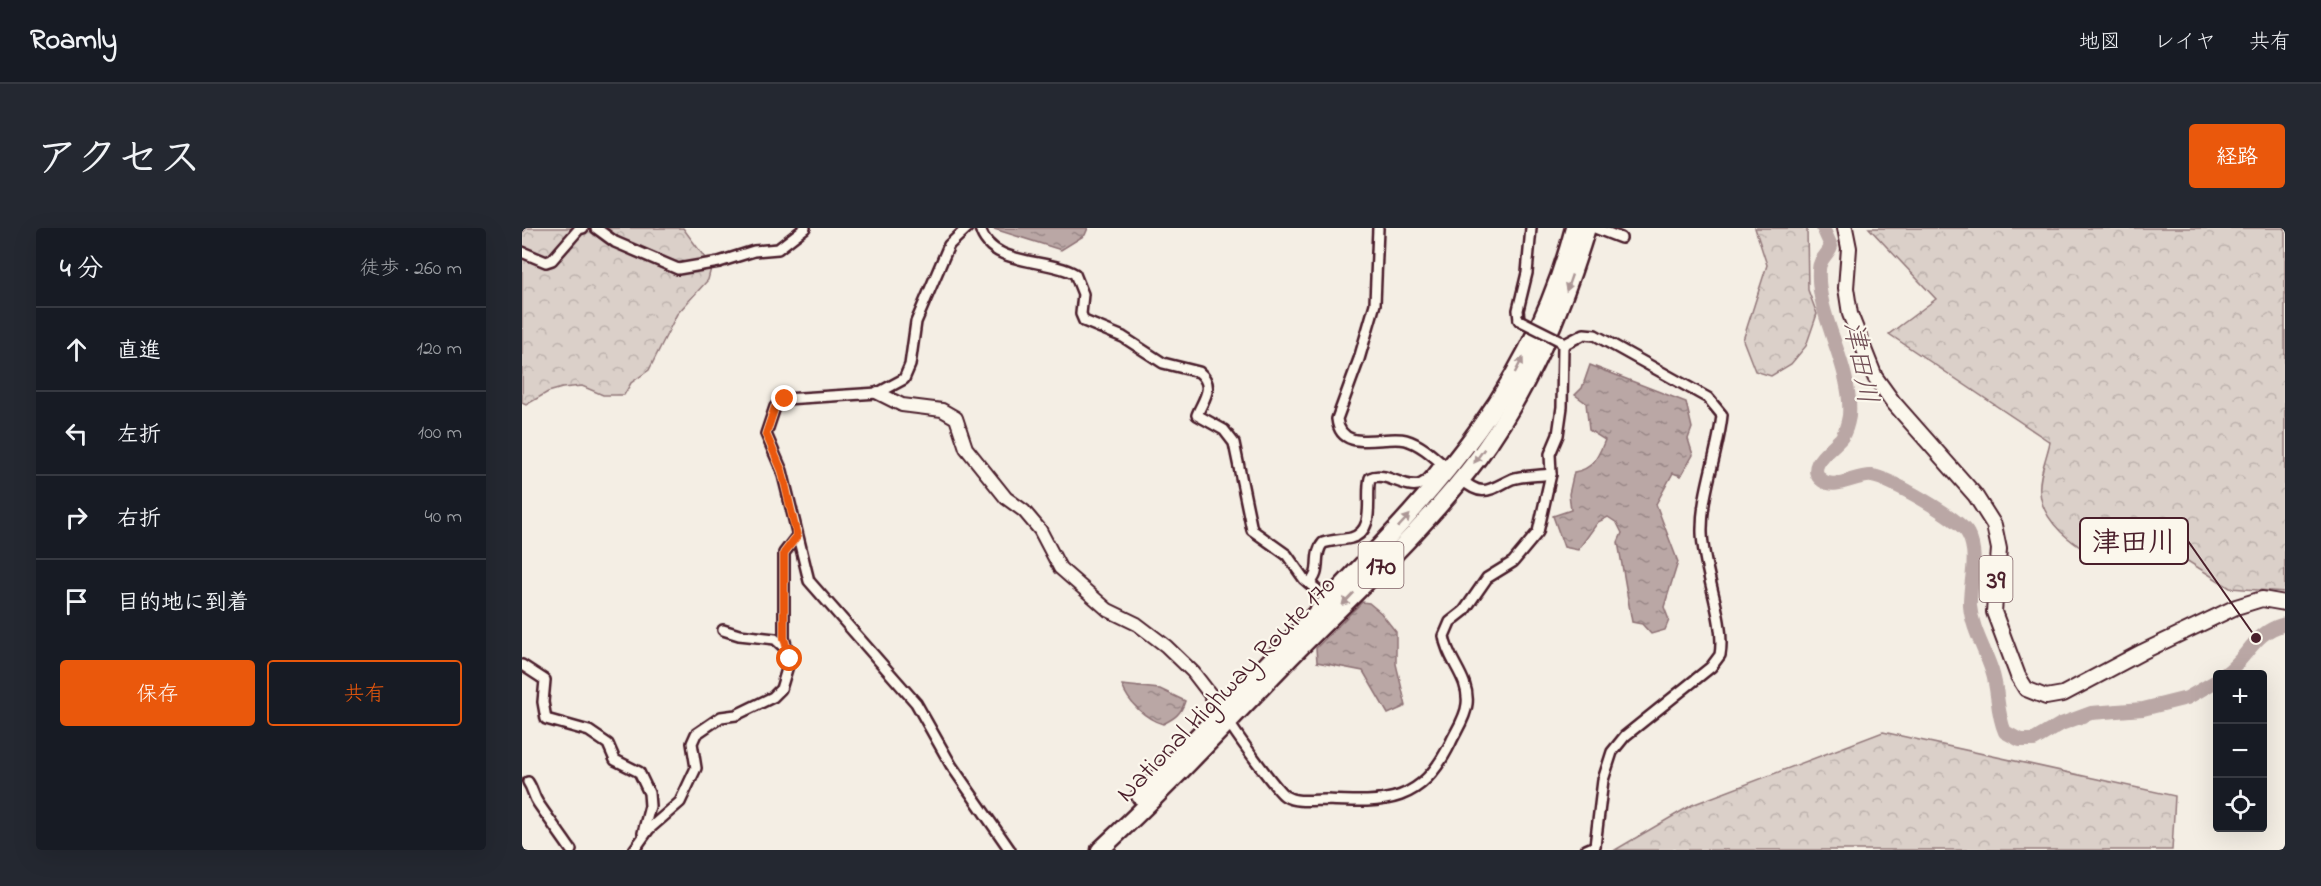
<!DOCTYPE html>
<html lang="ja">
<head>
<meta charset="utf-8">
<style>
  body { margin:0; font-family:"Indie Flower","Klee One",sans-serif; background:#242831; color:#f1f3f6 }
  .controls { position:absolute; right:18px; bottom:18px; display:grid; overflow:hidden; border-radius:6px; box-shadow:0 6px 24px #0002 }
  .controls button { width:54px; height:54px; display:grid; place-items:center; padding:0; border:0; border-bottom:2px solid #363941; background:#171b24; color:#f1f3f6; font:30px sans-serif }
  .stop { position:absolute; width:18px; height:18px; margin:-14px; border:4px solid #ea580c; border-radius:50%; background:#fff }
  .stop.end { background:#ea580c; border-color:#fff; box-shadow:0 2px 6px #0008 }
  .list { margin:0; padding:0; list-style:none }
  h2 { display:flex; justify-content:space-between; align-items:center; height:78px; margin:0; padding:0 24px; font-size:26px }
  h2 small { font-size:20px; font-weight:400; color:#9ea1a6 }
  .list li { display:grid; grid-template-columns:39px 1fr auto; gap:18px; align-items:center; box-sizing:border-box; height:84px; padding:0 24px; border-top:2px solid #363941 }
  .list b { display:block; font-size:22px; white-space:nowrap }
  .list em { font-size:20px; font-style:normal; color:#9ea1a6 }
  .actions { display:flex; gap:12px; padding:18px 24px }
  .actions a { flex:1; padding:14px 0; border:2px solid #ea580c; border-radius:6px; text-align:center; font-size:21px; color:#ea580c }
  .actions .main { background:#ea580c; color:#fff }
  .icon { flex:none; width:33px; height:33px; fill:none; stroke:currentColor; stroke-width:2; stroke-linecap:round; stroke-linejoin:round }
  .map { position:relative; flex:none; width:1763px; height:622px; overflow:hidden; border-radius:6px }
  header { display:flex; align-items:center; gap:36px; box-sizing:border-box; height:84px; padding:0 30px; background:#171b24; border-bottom:2px solid #363941 }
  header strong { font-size:28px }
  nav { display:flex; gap:33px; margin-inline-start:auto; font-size:21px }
  .intro { display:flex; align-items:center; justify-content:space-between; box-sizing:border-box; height:144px; padding:0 36px }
  h1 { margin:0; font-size:42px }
  .button { padding:15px 27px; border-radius:6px; background:#ea580c; color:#fff; font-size:21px; font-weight:700 }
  main { display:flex; gap:36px; padding:0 36px }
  aside { flex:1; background:#171b24; border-radius:6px; box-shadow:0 6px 24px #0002 }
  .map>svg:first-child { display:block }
  .forest { fill:url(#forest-crowns); stroke:#92787a; stroke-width:1.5 }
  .water { fill:url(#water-ripples); stroke:#8d7174; stroke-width:1.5 }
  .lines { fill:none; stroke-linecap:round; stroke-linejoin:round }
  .river { stroke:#baa7a5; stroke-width:14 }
  .street-casing { stroke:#4a1f2b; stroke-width:14 }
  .secondary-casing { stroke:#4a1f2b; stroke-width:16 }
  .primary-casing { stroke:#4a1f2b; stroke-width:18 }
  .highway-casing { stroke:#4a1f2b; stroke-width:21 }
  .street { stroke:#fbf7ec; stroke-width:9 }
  .secondary { stroke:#fbf7ec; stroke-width:12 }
  .primary { stroke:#fbf7ec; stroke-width:14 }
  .highway { stroke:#fbf7ec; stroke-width:16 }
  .street-bridge-casing { stroke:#4a1f2b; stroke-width:14; stroke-linecap:butt }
  .street-bridge { stroke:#fbf7ec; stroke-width:9 }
  .oneway { fill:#ab9695 }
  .route { stroke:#ea580c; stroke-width:8 }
  .labels { text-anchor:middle; stroke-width:4.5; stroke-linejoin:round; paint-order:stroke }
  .shield { fill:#fbf7ec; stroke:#7f6065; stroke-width:1.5 }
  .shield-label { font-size:26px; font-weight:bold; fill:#4a1f2b }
  .street-label { font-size:27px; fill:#4a1f2b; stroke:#fbf7ec }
  .water-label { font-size:28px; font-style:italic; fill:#714f56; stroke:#fbf7ec }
  .leader { fill:none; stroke:#4a1f2b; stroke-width:2 }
  .callout-dot { fill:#4a1f2b; stroke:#fbf7ec; stroke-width:2 }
  .callout { fill:#fbf7ec; stroke:#4a1f2b; stroke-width:2 }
  .callout-label { font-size:28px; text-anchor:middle; font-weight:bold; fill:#4a1f2b }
</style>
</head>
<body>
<header>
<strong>Roamly</strong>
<nav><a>地図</a><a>レイヤ</a><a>共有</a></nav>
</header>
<div class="intro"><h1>アクセス</h1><a class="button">経路</a></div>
<main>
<aside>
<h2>4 分<small>徒歩 · 260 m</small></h2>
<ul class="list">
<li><svg class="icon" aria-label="ahead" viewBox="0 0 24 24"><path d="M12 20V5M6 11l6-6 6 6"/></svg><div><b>直進</b></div><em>120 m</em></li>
<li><svg class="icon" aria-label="left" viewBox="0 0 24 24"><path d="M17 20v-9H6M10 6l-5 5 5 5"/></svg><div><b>左折</b></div><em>100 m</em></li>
<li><svg class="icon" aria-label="right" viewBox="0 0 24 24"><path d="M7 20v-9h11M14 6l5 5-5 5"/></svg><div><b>右折</b></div><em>40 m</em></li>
<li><svg class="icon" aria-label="arrive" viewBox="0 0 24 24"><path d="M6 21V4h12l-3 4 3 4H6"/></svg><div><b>目的地に到着</b></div></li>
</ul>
<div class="actions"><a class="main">保存</a><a>共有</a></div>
</aside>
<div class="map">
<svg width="1763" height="622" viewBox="0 0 1763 622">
  <defs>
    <pattern id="forest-crowns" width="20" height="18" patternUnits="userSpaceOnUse" patternTransform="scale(1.5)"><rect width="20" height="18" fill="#dbd0c9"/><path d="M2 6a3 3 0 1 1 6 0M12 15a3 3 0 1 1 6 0" fill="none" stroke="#bdb2ad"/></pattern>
    <pattern id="water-ripples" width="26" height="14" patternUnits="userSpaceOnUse" patternTransform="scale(1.5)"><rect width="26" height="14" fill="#baa7a5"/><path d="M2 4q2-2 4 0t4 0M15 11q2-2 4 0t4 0" fill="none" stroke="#998787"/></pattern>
  </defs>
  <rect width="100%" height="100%" fill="#f4eee4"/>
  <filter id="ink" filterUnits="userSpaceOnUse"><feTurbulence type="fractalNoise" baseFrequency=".0167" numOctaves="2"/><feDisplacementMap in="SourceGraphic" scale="12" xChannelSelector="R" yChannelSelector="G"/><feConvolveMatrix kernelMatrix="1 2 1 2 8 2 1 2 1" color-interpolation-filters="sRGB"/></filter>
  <g filter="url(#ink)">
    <!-- forest -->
    <g class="forest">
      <polygon points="5,0 161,0 183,30 189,40 186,52 155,86 127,142 109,155 102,167 81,167 60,158 40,160 26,164 4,177 0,175 0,5"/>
      <polygon points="1233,0 1285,0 1286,62 1295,86 1284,118 1269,136 1249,148 1233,143 1221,112 1245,37"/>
      <path d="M1347,0H1763V364L1708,360L1650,323C1600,334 1579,341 1539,304C1528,293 1519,280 1518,264C1516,249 1525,229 1528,214L1367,106L1414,71Z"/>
      <polygon points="1361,504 1653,568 1650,622 1093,622 1170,577"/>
    </g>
    <!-- water -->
    <g class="water">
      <polygon points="469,0 566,0 563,7 539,22"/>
      <path d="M1068,137L1164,174L1170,200L1166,211L1171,227L1159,248L1151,245L1134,276L1156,334L1142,379L1147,392L1143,402L1129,406L1120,396L1110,394L1096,314L1100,305L1095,295L1086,289L1076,294L1056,322L1042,319L1031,288L1049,282L1047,266L1052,244C1072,241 1076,228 1083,212L1067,202L1064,175L1053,167L1060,160Z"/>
      <polygon points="840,374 847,375 859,385 874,404 874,436 884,478 866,486 841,443 795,434 794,420"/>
      <path d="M600,457L638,461L663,473C659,486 653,490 641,496C624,491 606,475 600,457Z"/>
    </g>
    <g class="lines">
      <!-- river -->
      <g class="river">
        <path d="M1301,0L1309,18C1306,27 1297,31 1297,42C1294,89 1331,138 1327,188C1326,194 1323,204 1320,209C1313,219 1280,238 1301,253C1314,262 1336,246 1350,248C1367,250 1439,291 1446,306C1458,328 1447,355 1448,378C1450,401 1463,421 1470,443C1477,463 1474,484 1483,504L1498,512H1512L1539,496L1569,485L1621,481L1665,470L1696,452"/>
        <path d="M1703,446C1727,429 1730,405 1763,396"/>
      </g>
      <!-- street casing -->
      <g class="street-casing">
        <g id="street">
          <polyline points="74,0 93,14 156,41 197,34 232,23 256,21 283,0"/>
          <polyline points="445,0 427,17 394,94 388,137 382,151 356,165 263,171 253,179 244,206 260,243 287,353 394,475 429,537 488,622"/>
          <path d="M458,0C468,39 526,30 553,46L561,66L559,86L562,93L601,109L641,135L677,144C694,158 681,172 675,187L702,202L712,215L730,302L765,327L782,351L807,372"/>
          <path d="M856,0L853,76L837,131L815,191C819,227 863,206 884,212C901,217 914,231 927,242"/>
          <polyline points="1073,0 1099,10"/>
          <polyline points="0,24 24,34 30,32 57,1 61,0"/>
          <polyline points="997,92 996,82 1005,45 1009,0"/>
          <path d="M1041,117L1062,106L1073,107L1186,170L1200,187C1196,227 1179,264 1180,305C1181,343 1204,393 1198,427L1189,439L1103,508L1090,524L1081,552L1073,618L1064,622"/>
          <path d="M939,251C961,271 968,261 990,251C1001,247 1017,248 1029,246"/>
          <path d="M787,355C801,345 790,327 801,315C810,312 820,312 829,310C855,303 843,268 848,250C863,242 884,263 899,256C907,253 913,242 919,235"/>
          <polyline points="201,402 217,407 253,411 264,421"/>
          <polyline points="0,437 23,452 21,474 24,491 67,503 86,516 93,532 117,544 127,565 128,578 121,605"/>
          <path d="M705,491C711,502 754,562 763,568C774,575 791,572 804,572C865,575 899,576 929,514C934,503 944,489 945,476C948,450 925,432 922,408L928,394L942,383L965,350L991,334L1016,304L1029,246L1028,226L1036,207L1040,179L1041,117L1037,112"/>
          <path d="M6,554C11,561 11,568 16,575C27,591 38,606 49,622"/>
          <polyline points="112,622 127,601 158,574 174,540 170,515 174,506 199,489 214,487 251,469 259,461 268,431 262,410 262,325 275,308"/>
        </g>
      </g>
      <!-- secondary casing -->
      <g class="secondary-casing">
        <polyline id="secondary" points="356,165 380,177 420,182 434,190 444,220 484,270 502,283 518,302 538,340 586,382 615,396 644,418 671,444 701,483"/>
      </g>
      <!-- primary casing -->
      <g class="primary-casing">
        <polyline id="primary" points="1323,0 1327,20 1324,60 1328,86 1353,149 1371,174 1453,267 1472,297 1477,321 1472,384 1496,448 1504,461 1524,469 1541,466 1620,424 1714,379 1740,371 1763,375"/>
      </g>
      <!-- highway casing -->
      <g class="highway-casing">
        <g id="highway">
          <path d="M618,568C680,504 742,440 804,375C916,258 1010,162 1052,0"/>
          <path d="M578,622C644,561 705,495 767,431C831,366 902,302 957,229C1008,160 1040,81 1065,0"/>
        </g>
      </g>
      <!-- street -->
      <use href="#street" class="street"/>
      <!-- secondary -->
      <use href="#secondary" class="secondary"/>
      <!-- primary -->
      <use href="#primary" class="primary"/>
      <!-- highway -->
      <use href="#highway" class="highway"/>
      <!-- street-bridge casing -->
      <g class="street-bridge-casing">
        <polyline id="street-bridge" points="997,92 1037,112"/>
      </g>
      <!-- street-bridge -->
      <use href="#street-bridge" class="street-bridge"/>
    </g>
    <!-- one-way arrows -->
    <defs><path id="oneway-solid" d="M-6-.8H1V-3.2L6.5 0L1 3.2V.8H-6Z" transform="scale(1.5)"/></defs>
    <g class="oneway">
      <use href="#oneway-solid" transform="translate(1047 55) rotate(109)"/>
      <use href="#oneway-solid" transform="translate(997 137) rotate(-62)"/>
      <use href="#oneway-solid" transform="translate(957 228) rotate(126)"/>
      <use href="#oneway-solid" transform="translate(882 293) rotate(-47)"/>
      <use href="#oneway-solid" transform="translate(826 371) rotate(134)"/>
    </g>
  </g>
  <g class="lines" filter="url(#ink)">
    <!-- route -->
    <polyline class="route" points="263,171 253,179 244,206 260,243 275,308 262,325 262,410 268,431"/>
  </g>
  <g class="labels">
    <!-- shield labels -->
    <g class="shield">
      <rect x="836.5" y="314" width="45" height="46" rx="4.5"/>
      <rect x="1457.5" y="328" width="33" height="46" rx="4.5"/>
    </g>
    <g class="shield-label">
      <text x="859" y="346">170</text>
      <text x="1474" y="360">39</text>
    </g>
    <!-- street labels -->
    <g class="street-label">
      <text transform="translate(703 460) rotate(-46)" y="9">National Highway Route 170</text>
    </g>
    <!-- water labels -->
    <g class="water-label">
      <text transform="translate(1340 134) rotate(79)" y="10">津田川</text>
    </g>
  </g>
  <!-- callouts -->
  <path class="leader" d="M1734 410L1666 313"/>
  <circle class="callout-dot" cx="1734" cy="410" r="6"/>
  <rect class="callout" x="1558" y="290" width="108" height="46" rx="6"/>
  <g class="callout-label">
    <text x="1612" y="323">津田川</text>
  </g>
</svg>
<div class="controls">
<button>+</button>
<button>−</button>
<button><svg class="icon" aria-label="locate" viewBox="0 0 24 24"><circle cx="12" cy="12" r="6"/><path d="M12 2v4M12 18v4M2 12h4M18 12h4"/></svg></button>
</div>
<div class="stop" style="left:268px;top:431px"></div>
<div class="stop end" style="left:263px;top:171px"></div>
</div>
</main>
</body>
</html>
